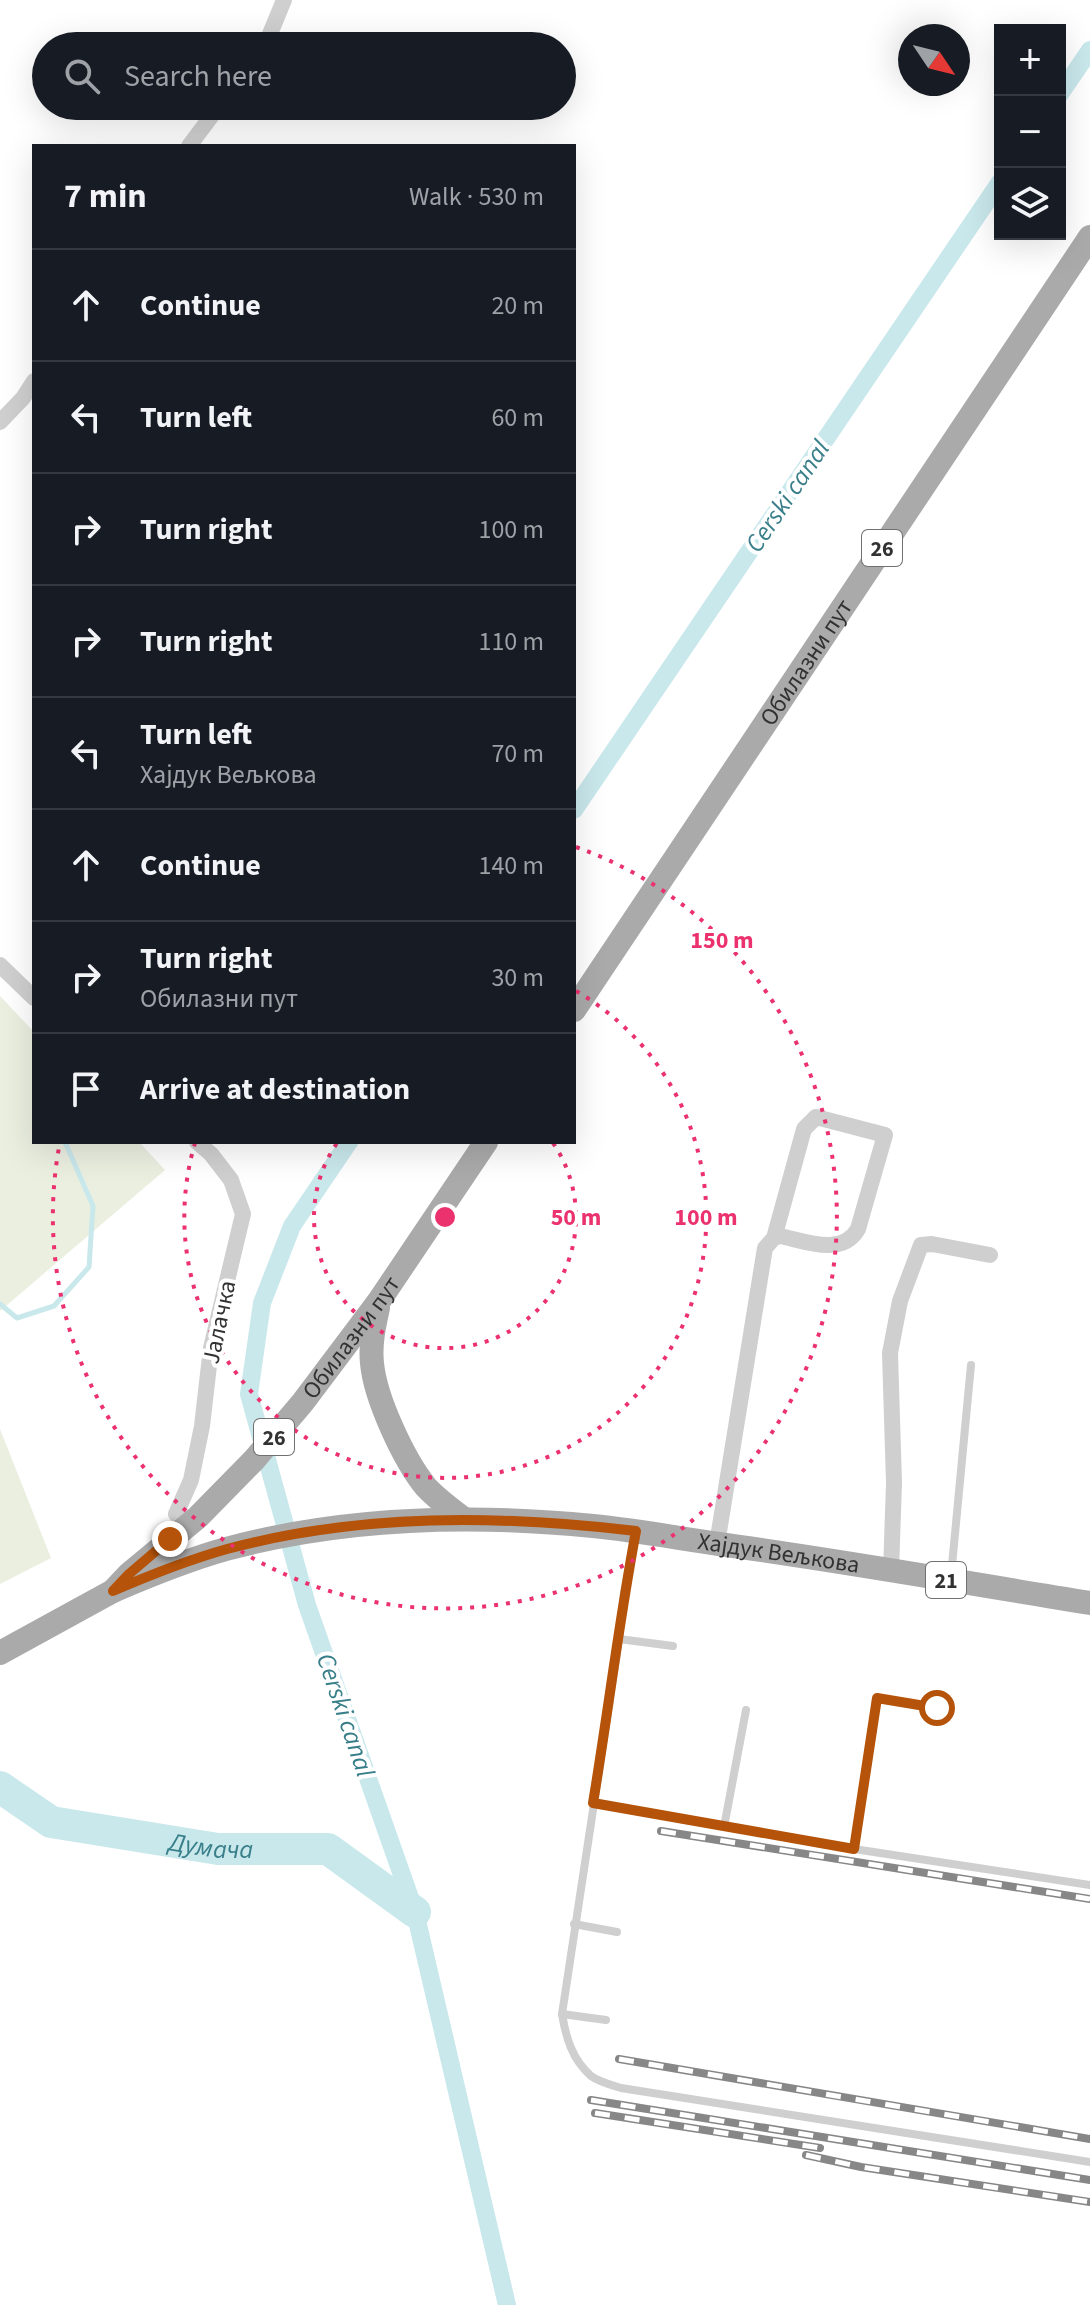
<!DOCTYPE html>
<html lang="en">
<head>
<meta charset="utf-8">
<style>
  body { margin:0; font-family:"Source Sans 3",sans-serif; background:#20242c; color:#f1f3f6 }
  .controls { position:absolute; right:24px; top:24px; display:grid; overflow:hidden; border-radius:0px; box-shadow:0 8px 32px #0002 }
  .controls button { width:72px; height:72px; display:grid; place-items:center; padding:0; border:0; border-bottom:2px solid #363941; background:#171b24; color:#f1f3f6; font:40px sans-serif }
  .compass { position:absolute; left:898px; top:24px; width:72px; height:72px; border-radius:50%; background:#171b24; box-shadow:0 8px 32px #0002; rotate:125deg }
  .stop { position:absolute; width:24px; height:24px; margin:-18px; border:6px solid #b45309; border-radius:50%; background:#fff }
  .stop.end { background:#b45309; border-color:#fff; box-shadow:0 2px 8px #0008 }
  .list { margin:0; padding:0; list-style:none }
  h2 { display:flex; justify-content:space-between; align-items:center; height:104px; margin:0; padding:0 32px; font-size:34px }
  h2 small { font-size:26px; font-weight:400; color:#9ea1a6 }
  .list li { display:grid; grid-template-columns:52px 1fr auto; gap:24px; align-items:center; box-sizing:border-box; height:112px; padding:0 32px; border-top:2px solid #363941 }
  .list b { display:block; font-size:30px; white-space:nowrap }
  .list p { margin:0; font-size:26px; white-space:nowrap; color:#9ea1a6 }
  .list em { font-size:26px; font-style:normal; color:#9ea1a6 }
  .icon { flex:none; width:44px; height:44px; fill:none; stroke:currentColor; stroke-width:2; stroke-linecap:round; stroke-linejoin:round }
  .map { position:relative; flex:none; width:1090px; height:2305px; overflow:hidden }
  .search { position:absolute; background:#171b24; box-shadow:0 8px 32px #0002; left:32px; top:32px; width:544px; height:88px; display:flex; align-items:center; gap:20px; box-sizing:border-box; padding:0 28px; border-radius:44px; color:#9ea1a6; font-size:30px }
  .panel { position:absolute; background:#171b24; box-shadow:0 8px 32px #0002; left:32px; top:144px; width:544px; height:1000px; border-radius:0px }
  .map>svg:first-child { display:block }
  .green { fill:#ebefe0 }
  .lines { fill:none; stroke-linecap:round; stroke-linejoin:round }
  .stream { stroke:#c9e8ec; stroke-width:5 }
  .canal { stroke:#c9e8ec; stroke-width:18 }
  .river { stroke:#c9e8ec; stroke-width:32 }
  .service { stroke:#cfcfcf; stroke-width:8 }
  .minor { stroke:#cfcfcf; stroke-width:16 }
  .primary { stroke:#aaa; stroke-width:24 }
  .rail-casing { stroke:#878787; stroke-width:8 }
  .rail { stroke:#fff; stroke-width:5; stroke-dasharray:15; stroke-linecap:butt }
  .route { stroke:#b45309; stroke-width:10 }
  .ring { fill:none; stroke:#eb326e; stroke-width:4; stroke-dasharray:4 8 }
  .labels { text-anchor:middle; stroke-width:8; stroke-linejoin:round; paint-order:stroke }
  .shield { fill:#fff; stroke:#707070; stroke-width:2 }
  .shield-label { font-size:22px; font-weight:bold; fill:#323232 }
  .street-label { font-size:24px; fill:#323232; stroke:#fff }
  .water-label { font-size:26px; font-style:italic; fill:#387f8a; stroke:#fff }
  .centre { fill:#eb326e; stroke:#fff; stroke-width:4 }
  .ring-label { font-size:24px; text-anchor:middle; font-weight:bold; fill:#eb326e; stroke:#fff; stroke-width:8; stroke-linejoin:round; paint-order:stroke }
</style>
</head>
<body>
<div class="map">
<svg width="1090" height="2305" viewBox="0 0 1090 2305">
  <rect width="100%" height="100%" fill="#fff"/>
  <!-- green -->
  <g class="green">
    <polygon points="0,996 34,1032 34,1142 139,1142 165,1170 0,1311"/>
    <polygon points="0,1429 51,1558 0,1584"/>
  </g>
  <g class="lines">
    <!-- stream -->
    <polyline class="stream" points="0,1304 17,1318 54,1306 89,1267 93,1206 65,1142"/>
    <!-- canal -->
    <g class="canal">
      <polyline points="1060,94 1090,50"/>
      <polyline points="574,810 1000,182"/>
      <polyline points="349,1142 292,1226 262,1303 249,1394 307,1605 415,1912 507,2305"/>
    </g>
    <!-- river -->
    <path class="river" id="s1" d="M0,1787L51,1822L218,1849H328L415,1912"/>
    <!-- service -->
    <g class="service">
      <path d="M635,1536L624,1593L619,1639L562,2014C566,2038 572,2059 591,2076C599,2082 612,2085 621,2088L1090,2162"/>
      <polyline points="951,1576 971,1365"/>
      <polyline points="619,1639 673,1646"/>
      <polyline points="593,1803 854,1849 1090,1885"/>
      <polyline points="724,1827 746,1710"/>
      <polyline points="854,1849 877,1698 937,1708"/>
      <polyline points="574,1924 617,1932"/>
      <polyline points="562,2014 606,2020"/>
    </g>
    <!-- minor -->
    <g class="minor">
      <polyline points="265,46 284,0"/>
      <polyline points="189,146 219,106"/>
      <polyline points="0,422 23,398 34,381"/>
      <polyline points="0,965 34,998"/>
      <polyline points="176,1514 191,1480 202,1426 211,1348 243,1214 231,1180 211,1154 197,1142"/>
      <path d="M717,1544L765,1248L774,1238L780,1236C805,1241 842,1257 858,1229L885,1135L816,1117L804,1129L774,1238"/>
      <polyline points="891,1571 894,1483 890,1353 900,1301 921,1245 932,1244 990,1255"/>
    </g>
    <!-- primary -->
    <g class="primary">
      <path id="s2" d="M574,1010L1090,237"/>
      <path d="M378,1308C374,1326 370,1344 372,1363C375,1398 404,1460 426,1487C437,1499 451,1509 464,1519"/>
      <path id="s3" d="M113,1591C150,1575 187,1560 226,1549C345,1517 471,1514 593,1526C635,1530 677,1538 719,1544C843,1561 966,1583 1090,1603"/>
      <path id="s4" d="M0,1653L113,1591L129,1574L198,1517L254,1460L303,1402L379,1301L486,1142"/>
    </g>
    <!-- rail casing -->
    <g class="rail-casing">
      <g id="rail">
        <polyline points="661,1831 1090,1899"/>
        <polyline points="619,2059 1090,2139"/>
        <polyline points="591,2100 1090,2180"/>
        <polyline points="595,2113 820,2148"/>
        <polyline points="806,2155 861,2167 1090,2202"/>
      </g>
    </g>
    <!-- rail -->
    <use href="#rail" class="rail"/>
  </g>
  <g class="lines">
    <!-- route -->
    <path class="route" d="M170,1539L129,1574L113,1591C150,1575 188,1560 227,1549C361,1513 500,1515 636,1531C619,1621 608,1713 593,1803L854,1849L877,1698L937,1708"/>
  </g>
  <!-- distance rings -->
  <g class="ring">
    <path d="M553 1143A131 131 0 1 1 337 1143"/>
    <path d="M576 991A261 261 0 1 1 195 1143"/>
    <path d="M576 847A392 392 0 1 1 60 1142"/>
  </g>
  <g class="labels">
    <!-- shield labels -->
    <g class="shield">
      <rect x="862" y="530" width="40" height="36" rx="6"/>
      <rect x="254" y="1419" width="40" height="36" rx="6"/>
      <rect x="926" y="1562" width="40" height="36" rx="6"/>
    </g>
    <g class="shield-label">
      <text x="882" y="556">26</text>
      <text x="274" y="1445">26</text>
      <text x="946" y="1588">21</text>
    </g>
    <!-- street labels -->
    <g class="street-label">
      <text dy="8" stroke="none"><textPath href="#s2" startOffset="418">Обилазни пут</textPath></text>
      <text transform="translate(219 1322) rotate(-78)" y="8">Јалачка</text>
      <text dy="8" stroke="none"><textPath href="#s4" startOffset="478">Обилазни пут</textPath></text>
      <text dy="8" stroke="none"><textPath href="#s3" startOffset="678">Хајдук Вељкова</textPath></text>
    </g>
    <!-- water labels -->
    <g class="water-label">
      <text transform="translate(787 496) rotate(-56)" y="9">Cerski canal</text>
      <text transform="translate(346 1715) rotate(71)" y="9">Cerski canal</text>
      <text dy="9" stroke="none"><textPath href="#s1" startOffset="224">Думача</textPath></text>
    </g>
  </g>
  <circle cx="445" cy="1217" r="12" class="centre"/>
  <g class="ring-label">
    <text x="722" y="948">150 m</text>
    <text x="576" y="1225">50 m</text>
    <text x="706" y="1225">100 m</text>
  </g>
</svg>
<div class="controls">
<button>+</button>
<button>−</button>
<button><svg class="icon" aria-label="layers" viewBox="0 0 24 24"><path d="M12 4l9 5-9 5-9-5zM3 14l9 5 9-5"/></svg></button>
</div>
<svg class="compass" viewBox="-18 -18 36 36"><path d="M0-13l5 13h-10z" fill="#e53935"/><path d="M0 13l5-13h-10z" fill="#9ea1a6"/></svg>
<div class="stop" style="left:937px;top:1708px"></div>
<div class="stop end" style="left:170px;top:1539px"></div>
<div class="search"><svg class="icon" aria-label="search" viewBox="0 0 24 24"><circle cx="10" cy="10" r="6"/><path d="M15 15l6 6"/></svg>Search here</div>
<section class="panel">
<h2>7 min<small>Walk · 530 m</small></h2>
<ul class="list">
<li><svg class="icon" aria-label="ahead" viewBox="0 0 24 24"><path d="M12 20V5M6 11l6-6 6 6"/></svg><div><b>Continue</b></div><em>20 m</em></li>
<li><svg class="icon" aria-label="left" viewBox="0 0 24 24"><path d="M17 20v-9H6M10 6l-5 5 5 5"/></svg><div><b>Turn left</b></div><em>60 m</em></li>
<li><svg class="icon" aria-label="right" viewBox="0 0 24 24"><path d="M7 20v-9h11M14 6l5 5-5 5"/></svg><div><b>Turn right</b></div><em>100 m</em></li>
<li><svg class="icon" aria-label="right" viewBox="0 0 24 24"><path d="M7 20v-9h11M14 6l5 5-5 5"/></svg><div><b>Turn right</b></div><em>110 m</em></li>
<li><svg class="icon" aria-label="left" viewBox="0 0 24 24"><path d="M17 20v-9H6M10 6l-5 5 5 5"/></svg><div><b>Turn left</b><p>Хајдук Вељкова</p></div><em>70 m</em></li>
<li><svg class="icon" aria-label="ahead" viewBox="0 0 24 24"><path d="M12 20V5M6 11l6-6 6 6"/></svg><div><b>Continue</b></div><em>140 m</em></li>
<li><svg class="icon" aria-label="right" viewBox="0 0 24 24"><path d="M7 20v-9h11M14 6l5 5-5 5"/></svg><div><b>Turn right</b><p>Обилазни пут</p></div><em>30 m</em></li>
<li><svg class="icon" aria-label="arrive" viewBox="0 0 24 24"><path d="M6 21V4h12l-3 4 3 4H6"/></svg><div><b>Arrive at destination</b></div></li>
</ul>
</section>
</div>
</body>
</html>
